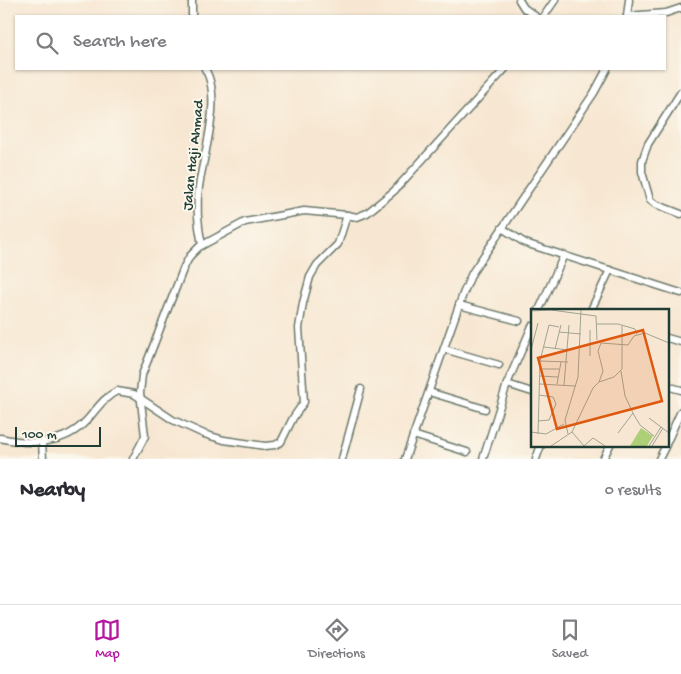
<!DOCTYPE html>
<html lang="en">
<head>
<meta charset="utf-8">
<style>
  body { margin:0; font-family:"Gochi Hand",sans-serif; background:#f7f7f7; color:#2b2b33 }
  .scale { position:absolute; left:15px; bottom:12px; width:86px; box-sizing:border-box; padding-left:5px; border:2px solid #1f3d34; border-top:0; font-size:14px; line-height:18px; white-space:nowrap; color:#1f3d34; -webkit-text-stroke:4px #fbf7ec; paint-order:stroke }
  .list { margin:0; padding:0; list-style:none }
  h2 { display:flex; justify-content:space-between; align-items:center; height:65px; margin:0; padding:0 20px; font-size:21px }
  h2 small { font-size:16px; font-weight:400; color:#7c7c81 }
  .icon { flex:none; width:28px; height:28px; fill:none; stroke:currentColor; stroke-width:2; stroke-linecap:round; stroke-linejoin:round }
  .map { position:relative; flex:none; width:681px; height:459px; overflow:hidden }
  .search { position:absolute; background:#fff; box-shadow:0 1px 4px #0004; left:15px; right:15px; top:15px; height:55px; display:flex; align-items:center; gap:12px; box-sizing:border-box; padding:0 18px; border-radius:0px; color:#7c7c81; font-size:19px }
  .sheet { height:145px; background:#fff }
  nav { display:flex; justify-content:space-around; align-items:center; box-sizing:border-box; height:70px; border-top:1px solid #e1e1e2; background:#fff; font-size:14px; color:#7c7c81 }
  nav a { display:grid; justify-items:center; gap:2px }
  nav .on { color:#b5179e }
  .map>svg:first-child { display:block }
  .lines { fill:none; stroke-linecap:round; stroke-linejoin:round }
  .minor-casing { stroke:#6b786b; stroke-width:9 }
  .minor { stroke:#fff; stroke-width:6 }
  .labels { text-anchor:middle; stroke-width:4; stroke-linejoin:round; paint-order:stroke }
  .street-label { font-size:15px; fill:#1f3d34; stroke:#fbf7ec }
  .inset-road { fill:none; stroke:#a1a393; stroke-width:1 }
  .view { fill:#de580e; fill-opacity:0.15; stroke:#de580e; stroke-width:2.5 }
  .inset-edge { fill:none; stroke:#1f3d34; stroke-width:2.5 }
</style>
</head>
<body>
<div class="map">
<svg width="681" height="459" viewBox="0 0 681 459">
  <rect width="100%" height="100%" fill="#fbf7ec"/>
  <filter id="ink" filterUnits="userSpaceOnUse"><feTurbulence type="fractalNoise" baseFrequency=".02" numOctaves="2"/><feDisplacementMap in="SourceGraphic" scale="10" xChannelSelector="R" yChannelSelector="G"/><feConvolveMatrix kernelMatrix="1 2 1 2 8 2 1 2 1" color-interpolation-filters="sRGB"/></filter>
  <filter id="wash" filterUnits="userSpaceOnUse"><feTurbulence type="fractalNoise" baseFrequency=".0096" numOctaves="4" result="noise"/><feDisplacementMap in="SourceGraphic" scale="20" xChannelSelector="R" yChannelSelector="G"/><feGaussianBlur stdDeviation="1.12" result="paint"/><feColorMatrix in="noise" values="0 0 0 0 0 0 0 0 0 0 0 0 0 0 0 0 0 1.4 0 .05"/><feComposite in="paint" operator="in"/></filter>
  <g filter="url(#wash)">
    <rect width="100%" height="100%" fill="#f7e7d2"/>
  </g>
  <g filter="url(#ink)">
    <g class="lines">
      <!-- minor casing -->
      <g class="minor-casing">
        <g id="minor">
          <polyline points="192,0 192,16"/>
          <polyline points="519,0 524,8 535,16"/>
          <polyline points="544,16 555,0"/>
          <polyline points="627,16 666,13 681,8"/>
          <polyline points="627,16 629,0"/>
          <polyline points="681,92 648,144 642,161 642,172 650,200 655,204 681,214"/>
          <polyline points="502,228 525,243 681,293"/>
          <path d="M202,245C198,226 196,206 199,187C203,155 223,98 205,69"/>
          <polyline points="459,305 519,321"/>
          <polyline points="539,310 564,255"/>
          <polyline points="591,310 610,270"/>
          <polyline points="667,338 681,342"/>
          <polyline points="444,349 499,365"/>
          <polyline points="507,384 532,392"/>
          <polyline points="667,386 681,390"/>
          <polyline points="429,392 485,409"/>
          <polyline points="413,435 467,452"/>
          <path d="M0,438C30,445 65,445 87,420C96,410 104,397 117,391L134,394L173,420L204,434L224,440L265,446L275,445L281,442L293,418L304,402L299,328L303,303L310,277L317,265L338,244L347,215L357,217L367,213L394,191L505,69"/>
          <polyline points="42,442 43,459"/>
          <polyline points="667,442 681,411"/>
          <polyline points="133,459 145,436 140,393 142,375 184,267 190,256 199,247 245,222 304,211 347,215"/>
          <polyline points="342,459 361,389"/>
          <polyline points="405,459 463,294 472,273 594,93 607,69"/>
          <polyline points="483,459 507,384 532,326"/>
          <polyline points="536,459 541,445"/>
          <polyline points="603,459 610,445"/>
          <polyline points="659,459 666,445"/>
        </g>
      </g>
      <!-- minor -->
      <use href="#minor" class="minor"/>
    </g>
  </g>
  <g class="labels">
    <!-- street labels -->
    <g class="street-label">
      <text transform="translate(192 155) rotate(-84)" y="5">Jalan Haji Ahmad</text>
    </g>
  </g>
  <!-- overview -->
  <g transform="translate(531 309)">
    <rect width="138" height="138" fill="#f7e7d2"/>
    <path d="M110,119L122,127L116,137H99Z" fill="#adcf77"/>
    <path class="inset-road" d="M0,2L20,1L65,7L66,31M66,15H87L104,20L106,25M28,23L50,25M13,38L37,41M24,40L30,16M0,41L7,14M59,47V21M9,52L37,53M9,60H28M90,62L94,87L103,106L109,116L123,127M9,67L27,68M68,73L83,68L91,60V17M9,75L44,77M26,75L30,53M33,76L38,16M118,109L138,124M7,112L18,111L25,95L22,88L8,86M0,123L15,125L33,115M41,123L62,79L68,73L72,62L67,42L70,34L97,36L103,27L114,24L138,34M87,124L102,104M7,125L9,52L18,16L28,18M37,125L34,111L47,68L50,0M20,137L41,123L53,137L62,129L74,137M118,137L130,118M121,137L132,119"/>
    <path class="view" d="M112,21L131,92L26,120L7,49Z"/>
    <rect width="138" height="138" class="inset-edge"/>
  </g>
</svg>
<div class="scale">100 m</div>
<div class="search"><svg class="icon" aria-label="search" viewBox="0 0 24 24"><circle cx="10" cy="10" r="6"/><path d="M15 15l6 6"/></svg>Search here</div>
</div>
<section class="sheet">
<h2>Nearby<small>0 results</small></h2>
<ul class="list">
</ul>
</section>
<nav>
<a class="on"><svg class="icon" aria-label="map" viewBox="0 0 24 24"><path d="M3 6l6-2 6 2 6-2v14l-6 2-6-2-6 2zM9 4v14M15 6v14"/></svg>Map</a>
<a><svg class="icon" aria-label="directions" viewBox="0 0 24 24"><path d="M12 3l9 9-9 9-9-9zM9 14v-3h6M13 9l2 2-2 2"/></svg>Directions</a>
<a><svg class="icon" aria-label="saved" viewBox="0 0 24 24"><path d="M7 4h10v16l-5-4-5 4z"/></svg>Saved</a>
</nav>
</body>
</html>
